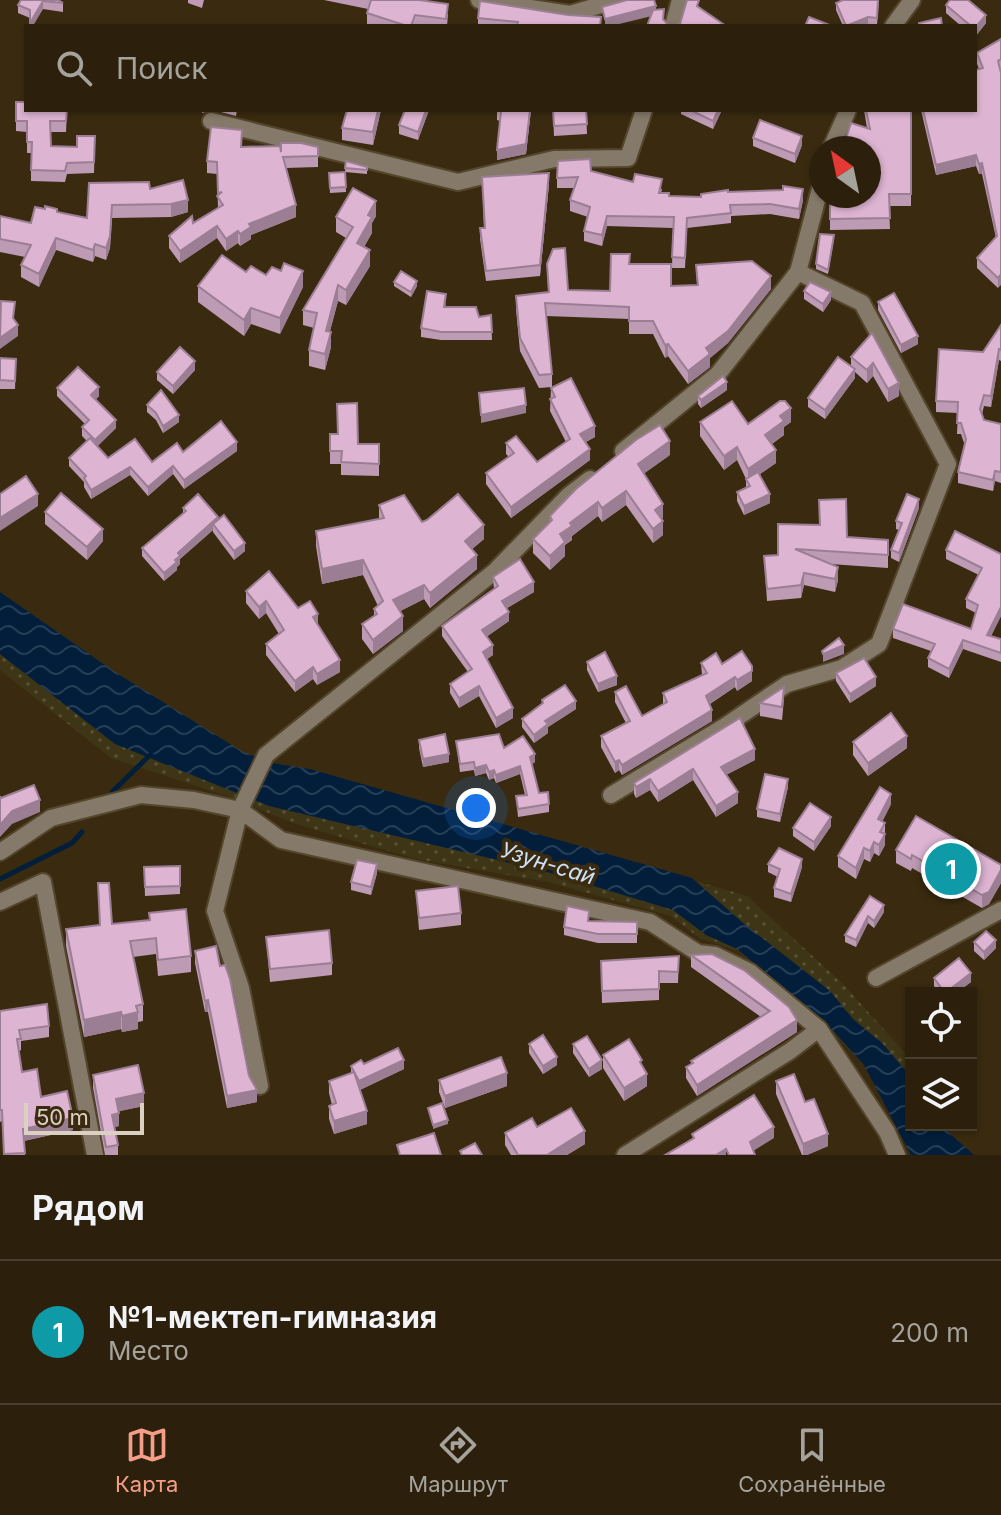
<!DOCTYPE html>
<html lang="ru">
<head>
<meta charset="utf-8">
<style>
  body { margin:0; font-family:Inter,sans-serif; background:#342815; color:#f1f3f6 }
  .controls { position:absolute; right:24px; bottom:24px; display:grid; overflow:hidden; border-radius:0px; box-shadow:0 2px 6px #0004 }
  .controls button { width:72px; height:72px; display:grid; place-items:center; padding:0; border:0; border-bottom:2px solid #483e2d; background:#2c200c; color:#f1f3f6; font:40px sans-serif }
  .compass { position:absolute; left:809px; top:136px; width:72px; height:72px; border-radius:50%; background:#2c200c; box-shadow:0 2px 6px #0004; rotate:327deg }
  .scale { position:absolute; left:24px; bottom:20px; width:120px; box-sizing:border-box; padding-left:8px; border:4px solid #dad1c2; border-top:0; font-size:22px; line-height:28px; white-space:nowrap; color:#dad1c2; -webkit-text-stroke:6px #3a2b10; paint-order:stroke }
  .you { position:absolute; left:476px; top:808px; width:28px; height:28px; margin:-20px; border:6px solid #fff; border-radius:50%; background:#1a73e8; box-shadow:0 0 0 12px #1a73e833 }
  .badge { display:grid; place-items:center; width:52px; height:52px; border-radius:50%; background:#f49e88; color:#fff; font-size:26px; font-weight:700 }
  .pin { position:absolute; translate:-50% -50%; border:4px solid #fff; box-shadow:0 2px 8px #0006 }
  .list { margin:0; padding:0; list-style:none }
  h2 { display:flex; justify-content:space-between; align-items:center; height:104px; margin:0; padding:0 32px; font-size:34px }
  h2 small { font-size:26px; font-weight:400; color:#a6a39d }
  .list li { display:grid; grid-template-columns:52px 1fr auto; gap:24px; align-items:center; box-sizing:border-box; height:144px; padding:0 32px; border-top:2px solid #483e2d }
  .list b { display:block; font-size:30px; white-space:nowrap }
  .list p { margin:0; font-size:26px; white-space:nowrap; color:#a6a39d }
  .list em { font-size:26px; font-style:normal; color:#a6a39d }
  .icon { flex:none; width:44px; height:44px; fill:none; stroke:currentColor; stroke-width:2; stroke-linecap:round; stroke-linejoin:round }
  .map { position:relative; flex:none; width:1001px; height:1155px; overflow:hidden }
  .search { position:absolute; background:#2c200c; box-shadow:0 2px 6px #0004; left:24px; right:24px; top:24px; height:88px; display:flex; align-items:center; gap:20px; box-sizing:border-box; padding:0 28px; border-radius:0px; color:#a6a39d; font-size:30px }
  .sheet { height:248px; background:#2c200c }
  nav { display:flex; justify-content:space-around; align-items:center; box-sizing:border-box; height:112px; border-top:2px solid #483e2d; background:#2c200c; font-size:22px; color:#a6a39d }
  nav a { display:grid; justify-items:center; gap:4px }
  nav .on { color:#f49e88 }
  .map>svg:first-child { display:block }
  .sand { fill:url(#sand-dots) }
  .water { fill:url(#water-waves) }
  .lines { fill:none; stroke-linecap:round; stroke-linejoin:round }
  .stream { stroke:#021e3a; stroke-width:5 }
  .minor-casing { stroke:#54462c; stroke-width:20 }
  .tertiary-casing { stroke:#54462c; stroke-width:20 }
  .minor { stroke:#857a69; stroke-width:16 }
  .tertiary { stroke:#857a69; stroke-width:16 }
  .wall { fill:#be9bb5 }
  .shaded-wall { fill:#9b7e93 }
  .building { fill:#ddb4d2; stroke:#9b7e93; stroke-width:2 }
  .labels { text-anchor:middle; stroke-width:8; stroke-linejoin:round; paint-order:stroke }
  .water-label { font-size:22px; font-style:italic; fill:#cde2f8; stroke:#3a2b10 }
</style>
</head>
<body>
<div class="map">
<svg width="1001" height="1155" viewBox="0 0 1001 1155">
  <defs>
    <pattern id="sand-dots" width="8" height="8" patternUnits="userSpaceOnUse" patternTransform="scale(2)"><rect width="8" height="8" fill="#3d3515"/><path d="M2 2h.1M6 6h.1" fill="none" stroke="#585135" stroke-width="1.8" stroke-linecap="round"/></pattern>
    <pattern id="water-waves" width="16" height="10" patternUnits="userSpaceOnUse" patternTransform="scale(2)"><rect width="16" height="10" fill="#021e3a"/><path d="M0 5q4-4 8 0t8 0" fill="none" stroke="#263e55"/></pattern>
  </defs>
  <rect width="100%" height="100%" fill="#3a2b10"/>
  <!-- sand -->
  <polygon class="sand" points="0,592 115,672 243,752 273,763 310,769 747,896 843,984 906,1054 911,1062 911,1123 864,1065 826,1026 788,997 738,951 699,938 671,916 548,882 416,859 296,824 227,796 111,758 0,670"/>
  <!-- water -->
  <polygon class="water" points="0,592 115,672 243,752 273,763 310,769 692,878 743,923 830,991 853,1019 883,1044 911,1077 911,1125 940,1125 974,1155 911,1155 864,1065 826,1023 737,949 706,935 673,910 544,871 269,806 115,744 0,654"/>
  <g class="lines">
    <!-- stream -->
    <g class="stream">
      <polyline points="112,792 151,754"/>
      <polyline points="0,879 72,843 82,832"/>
    </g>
    <!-- minor casing -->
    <g class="minor-casing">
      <g id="minor">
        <polyline points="479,0 570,14 617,0"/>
        <polyline points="673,26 680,0"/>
        <polyline points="211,121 458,182 554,159 628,158 644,110"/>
        <polyline points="611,795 725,726 787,684 842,668 879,644 948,464 862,303 798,272"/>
        <polyline points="0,902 43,882 95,1155"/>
        <polyline points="876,978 1001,910"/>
        <polyline points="819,1029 887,1132 897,1155"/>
        <polyline points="260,1086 241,988 215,911 240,810 281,840 650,922 698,953 715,955 750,972 819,1029 790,1051 625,1155"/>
      </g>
    </g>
    <!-- tertiary casing -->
    <g class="tertiary-casing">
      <g id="tertiary">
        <polyline points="893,26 912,0"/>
        <polyline points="831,148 848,110"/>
        <polyline points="623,451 718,374 798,272 821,185"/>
        <polyline points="0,852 51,818 141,795 194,800 240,810 266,755 494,572 569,495 590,479"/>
      </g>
    </g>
    <!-- minor -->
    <use href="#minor" class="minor"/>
    <!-- tertiary -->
    <use href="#tertiary" class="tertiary"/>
  </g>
  <!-- wall -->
  <g class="wall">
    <polygon points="21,0 58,0 63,3 63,12 43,9 30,26 30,18 18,13 18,5"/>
    <polygon points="188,0 204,0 202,8 188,3"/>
    <polygon points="324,0 419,0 448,14 447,26 373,26 367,24 367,13 368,9"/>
    <polygon points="843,0 879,0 877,25 843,26 836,10 836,3"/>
    <polygon points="946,5 986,23 975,37 975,26 961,26 946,13"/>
    <polygon points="478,18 601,26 478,26"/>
    <polygon points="1001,39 1001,69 998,288 977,268 977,258 996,238 982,174 979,174 976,166 936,175 921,110 975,110 979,69 977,64 977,53"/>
    <polygon points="16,102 67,110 66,132 50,132 51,146 77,147 95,136 94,173 67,174 65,182 31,181 31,153 27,153 27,132 16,131"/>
    <polygon points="202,110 237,110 236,116 213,110 202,113"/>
    <polygon points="381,110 373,145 342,140 342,128"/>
    <polygon points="405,110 429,110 418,140 399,134 399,125"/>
    <polygon points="497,110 531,110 526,154 497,160 500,121 497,120"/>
    <polygon points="553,110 586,110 587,134 554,136"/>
    <polygon points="681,110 721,110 721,112 713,129 681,114"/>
    <polygon points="864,110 911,110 911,206 889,206 890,229 830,230 830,196 867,128"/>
    <polygon points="753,138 802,145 795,163 753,146"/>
    <polygon points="242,147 318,147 318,167 286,168 296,217 251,235 251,239 240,246 238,243 226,251 217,238 180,263 169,248 169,236 218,208 217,174 207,173 207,161"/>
    <polygon points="346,161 367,167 367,174 345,172"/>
    <polygon points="591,171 662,189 661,193 669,196 701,197 728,192 803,200 799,219 770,214 731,216 731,223 687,228 685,268 672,268 673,228 607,226 602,246 584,241 584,231 588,217 570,211 570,200 574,188 557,188 557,178"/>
    <polygon points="345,172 346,192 330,193 329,173"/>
    <polygon points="482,177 549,184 540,276 486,281 480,239 480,228 484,228"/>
    <polygon points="150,189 188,212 171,217 112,218 110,248 106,260 95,256 93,262 56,250 39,287 21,277 21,265 25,257 0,252 0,216 31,223 57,212 87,218"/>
    <polygon points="376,216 372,223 372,233 364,247 370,266 346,305 338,301 330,331 331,347 325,370 309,366 309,350 314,328 303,325 303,310 346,238 336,232 336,217"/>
    <polygon points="834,239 828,274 816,269 816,264"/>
    <polygon points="547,264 568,290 610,291 629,264 671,286 697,285 696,265 771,289 728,343 710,358 710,367 688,384 668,356 665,358 653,334 629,334 629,319 546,316 552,374 552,387 539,388 520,351 516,309 516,296 548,292"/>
    <polygon points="246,272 266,275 303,287 280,334 251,324 244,336 198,302 198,286"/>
    <polygon points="394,282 417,286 411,297 394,286"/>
    <polygon points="804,291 831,300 823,312 804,299"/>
    <polygon points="878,302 918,344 901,353 878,310"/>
    <polygon points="446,303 445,307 479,317 491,315 492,340 441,340 421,337 421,328"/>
    <polygon points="1001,325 1001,361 999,360 991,407 984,406 982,414 984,420 1001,424 1001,483 995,481 993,491 958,483 958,472 965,446 961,434 957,434 958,413 936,412 936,401 983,352"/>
    <polygon points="872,333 899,396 888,402 873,376 867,383 855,372 855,378 825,419 808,407 808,398 851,367 851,357"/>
    <polygon points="0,358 16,359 15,389 0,389"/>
    <polygon points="195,370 173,394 157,380 157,372"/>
    <polygon points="57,388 99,396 96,399 116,428 97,446 108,458 152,462 183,452 237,451 184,489 173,474 148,496 130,475 91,499 84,487 84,482 69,466 69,458 87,441 82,436 82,427 85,424 57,396"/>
    <polygon points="551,388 595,437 586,442 590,460 511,518 486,484 486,473 509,457 506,454 506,443 537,462 566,442 550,411"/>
    <polygon points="727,390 701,408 698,404 698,396"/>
    <polygon points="147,405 179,422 163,433 156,420 147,412"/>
    <polygon points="700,422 748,424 791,422 784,427 784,435 772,444 776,463 760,474 770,503 744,515 737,501 737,492 746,487 746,479 737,460 724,470 700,436"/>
    <polygon points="330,434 358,444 379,444 379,476 341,475 341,464 330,464"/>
    <polygon points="670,455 644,473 663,518 661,519 663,535 653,543 626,505 602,522 598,516 572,536 572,540 565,545 565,556 550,570 533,553 533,539 550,523 550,516"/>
    <polygon points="379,505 422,522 484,539 472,549 477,569 430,608 424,599 400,611 403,631 373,654 362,639 362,624 374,617 374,609 378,606 363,575 322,584 316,546 316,531 379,519"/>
    <polygon points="183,508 218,520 245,551 234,560 213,532 213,530 180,559 180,564 177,567 177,570 164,581 142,556 142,548 183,514"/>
    <polygon points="919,508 899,562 891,558 891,550 899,530 896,529 896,521"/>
    <polygon points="45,512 103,541 87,560 45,524"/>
    <polygon points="847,537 888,552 888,568 830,564 838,580 835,592 804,585 801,598 767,601 764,556 778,555"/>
    <polygon points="946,550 1001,554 1001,616 991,636 1001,639 1001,662 963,649 949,678 928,667 928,658 931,651 893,638 893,629 971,629 976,613 966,608 966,599 979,575 946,559"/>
    <polygon points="493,577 534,592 507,608 509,621 486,637 493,655 487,659 513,718 496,728 479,696 459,708 450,693 450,684 468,672 442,636 442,626 494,589"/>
    <polygon points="246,591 298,608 318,625 340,672 317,685 313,679 295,692 266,655 266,644 279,634 266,613 259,619 246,603"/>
    <polygon points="587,662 617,685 598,692 587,670"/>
    <polygon points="701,663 722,664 752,681 737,691 735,687 710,704 712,721 622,775 619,770 615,773 601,747 601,736 626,723 615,702 615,692 642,716 663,704 663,693 702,675"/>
    <polygon points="836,673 876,686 850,703 836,681"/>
    <polygon points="784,699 782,720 760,716 760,703"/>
    <polygon points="542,700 576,709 548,727 548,733 534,743 522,727 522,719 542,704"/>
    <polygon points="740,718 755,760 726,775 738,803 716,817 693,780 658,802 650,790 636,798 634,794 634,783"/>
    <polygon points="419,740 449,762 423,767 419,748"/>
    <polygon points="456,741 504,748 535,762 532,764 539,793 549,804 549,812 518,817 516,796 525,795 520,774 496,783 494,778 489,780 486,773 475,776 474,770 460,772"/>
    <polygon points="853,742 907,748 868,776 853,755"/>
    <polygon points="788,787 780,822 757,817 757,809"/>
    <polygon points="891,804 882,822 885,823 885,845 879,856 874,853 870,862 864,859 856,879 838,867 838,856"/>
    <polygon points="831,826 814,851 793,836 793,828"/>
    <polygon points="896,850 1001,865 1001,883 989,904 982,908 912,868 911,871 896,863"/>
    <polygon points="768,864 802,867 791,902 774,897 774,888 778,877 768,872"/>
    <polygon points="180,866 180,894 145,896 144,867"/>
    <polygon points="377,873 371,895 351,890 351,882"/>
    <polygon points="416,891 461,913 461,925 419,930"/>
    <polygon points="870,896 884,912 874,928 868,923 856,947 845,942 845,935"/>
    <polygon points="149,913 191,956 191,972 158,976 156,954 133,957 143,1004 143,1021 138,1022 138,1029 122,1032 121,1029 84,1037 66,946 66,929 149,920"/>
    <polygon points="589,921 637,922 637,943 598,943 564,935 564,927"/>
    <polygon points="266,937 332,963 332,975 270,982"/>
    <polygon points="974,942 996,948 984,960 974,951"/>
    <polygon points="195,951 220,966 257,1102 227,1108 208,1012 205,1012 195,963"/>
    <polygon points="691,955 797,1032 697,1096 686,1078 686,1067 691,1064 691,1061 761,1017 691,967"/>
    <polygon points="679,956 678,983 659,983 659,1000 602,1003 601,961"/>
    <polygon points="934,978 971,982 956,993 939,993 934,986"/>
    <polygon points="0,1011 49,1026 49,1037 21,1041 21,1050 19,1051 22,1072 41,1097 73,1130 24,1141 25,1155 4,1155 2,1121 0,1122"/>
    <polygon points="529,1044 557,1065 543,1074 529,1053"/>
    <polygon points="573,1044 602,1069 589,1077 573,1053"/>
    <polygon points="603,1055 642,1066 647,1086 624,1101 603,1068"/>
    <polygon points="364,1064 404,1069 360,1090 367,1124 334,1134 329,1119 329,1106 332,1105 329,1093 329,1081 351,1073 351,1066"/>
    <polygon points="93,1075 144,1106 119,1111 119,1126 114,1127 118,1145 118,1155 105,1155 93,1088"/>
    <polygon points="439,1080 507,1086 445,1108 439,1092"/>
    <polygon points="776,1081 805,1102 828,1146 807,1155 802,1155 776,1094"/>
    <polygon points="537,1127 585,1144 567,1155 511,1155 505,1145 505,1133"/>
  </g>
  <!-- shaded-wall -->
  <g class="shaded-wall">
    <polygon points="43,1 43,9 33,26 30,26 30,23"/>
    <polygon points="656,6 656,15 611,26 605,26 605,19"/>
    <polygon points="986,15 986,23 975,37 975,28"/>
    <polygon points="868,17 868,25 865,26 847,26"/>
    <polygon points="378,110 381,110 373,145 373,132"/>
    <polygon points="426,110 429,110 418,140 418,132"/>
    <polygon points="530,110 531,110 526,154 497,160 497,150"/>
    <polygon points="718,110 721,110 721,112 713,129 713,121"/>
    <polygon points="802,136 802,145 795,163 795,154"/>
    <polygon points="976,155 976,166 936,175 936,165"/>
    <polygon points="982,163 982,174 979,174 979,164"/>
    <polygon points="549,173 549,184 540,276 540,265"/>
    <polygon points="803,189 803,200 799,219 799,209"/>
    <polygon points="188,200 188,212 171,217 171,204"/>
    <polygon points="376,201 376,216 372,223 372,233 357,258 357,243 368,215"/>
    <polygon points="112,205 110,248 106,260 106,248"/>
    <polygon points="296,205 296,217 251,235 251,239 240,246 240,234 249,224"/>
    <polygon points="607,216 607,226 602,246 602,235"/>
    <polygon points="217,226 217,238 180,263 180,251"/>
    <polygon points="238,231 238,243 226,251 226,239"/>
    <polygon points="56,238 56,250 39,287 39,274"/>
    <polygon points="95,244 95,256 93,262 93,250"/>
    <polygon points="370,250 370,266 346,305 346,290"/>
    <polygon points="303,271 303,287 280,334 280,318"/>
    <polygon points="1001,274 1001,285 998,288 998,278"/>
    <polygon points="771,276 771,289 728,343 710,358 710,367 688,384 688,371 706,348"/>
    <polygon points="417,281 417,286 411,297 411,292"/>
    <polygon points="338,285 338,301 326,346 326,331"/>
    <polygon points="831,292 831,300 823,312 823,304"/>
    <polygon points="251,308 251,324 244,336 244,320"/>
    <polygon points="18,325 18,336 0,349 0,338"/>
    <polygon points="331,332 331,347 325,370 325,354"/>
    <polygon points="918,336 918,344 901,353 901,345"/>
    <polygon points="668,344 668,356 665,358 665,345"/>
    <polygon points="999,349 999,360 991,407 991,396"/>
    <polygon points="195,361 195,370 173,394 173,386"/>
    <polygon points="873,363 873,376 867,383 867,370"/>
    <polygon points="855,369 855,378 825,419 825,410"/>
    <polygon points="727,382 727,390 701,408 701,400"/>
    <polygon points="899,383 899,396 888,402 888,389"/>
    <polygon points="99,387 99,396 91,404 91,395"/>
    <polygon points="526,405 526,413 481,423 481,415"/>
    <polygon points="791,408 791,422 784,427 784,435 765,448 765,435 780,416"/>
    <polygon points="179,415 179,422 163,433 163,426"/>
    <polygon points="116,420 116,428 95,449 95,440"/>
    <polygon points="595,426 595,437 580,445 580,434"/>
    <polygon points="670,441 670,455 638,478 638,464"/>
    <polygon points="237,442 237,451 184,489 184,480"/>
    <polygon points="737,447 737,460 724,470 724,456"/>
    <polygon points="590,449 590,460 511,518 511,507"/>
    <polygon points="776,450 776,463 748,482 748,469"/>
    <polygon points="173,466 173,474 148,496 148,487"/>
    <polygon points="130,467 130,475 91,499 91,490"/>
    <polygon points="995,471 995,481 993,491 993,480"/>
    <polygon points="626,491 626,505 602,522 602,508"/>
    <polygon points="38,494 38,506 0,531 0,518"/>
    <polygon points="770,494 770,503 744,515 744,506"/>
    <polygon points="919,499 919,508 899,562 899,553"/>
    <polygon points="598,502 598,516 572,536 572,540 565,545 565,556 550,570 550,556 560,534 570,523"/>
    <polygon points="663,504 663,518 655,524 655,510"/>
    <polygon points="218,517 218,525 213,524 213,530 180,559 180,564 177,567 177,570 164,581 164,573 175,560 178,553"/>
    <polygon points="663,521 663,535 653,543 653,529"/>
    <polygon points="484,525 484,539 465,555 465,541"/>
    <polygon points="103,529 103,541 87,560 87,547"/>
    <polygon points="245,543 245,551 234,560 234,551"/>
    <polygon points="477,555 477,569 430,608 430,593"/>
    <polygon points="363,560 363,575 322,584 322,569"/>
    <polygon points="838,567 838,580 835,592 835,579"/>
    <polygon points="804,573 804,585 801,598 801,585"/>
    <polygon points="534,582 534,592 502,611 502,601"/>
    <polygon points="424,585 424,599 393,615 393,600"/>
    <polygon points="266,601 266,613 259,619 259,607"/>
    <polygon points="1001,607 1001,616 987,644 987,635"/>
    <polygon points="509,612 509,621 482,640 482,630"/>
    <polygon points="318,614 318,626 313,617"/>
    <polygon points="403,616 403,631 373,654 373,640"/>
    <polygon points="963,640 963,649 949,678 949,669"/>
    <polygon points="493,645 493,655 483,662 483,652"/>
    <polygon points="844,645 844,654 823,662 823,654"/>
    <polygon points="340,660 340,672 317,685 317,674"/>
    <polygon points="313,667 313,679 295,692 295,681"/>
    <polygon points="752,671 752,681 737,691 737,680"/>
    <polygon points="617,676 617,685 598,692 598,684"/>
    <polygon points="735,677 735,687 706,706 706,696"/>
    <polygon points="876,677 876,686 850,703 850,694"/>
    <polygon points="479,686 479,696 459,708 459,698"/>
    <polygon points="576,701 576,709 548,727 548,733 534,743 534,735 545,721"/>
    <polygon points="513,708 513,718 496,728 496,718"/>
    <polygon points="712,710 712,721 622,775 622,765"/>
    <polygon points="907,736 907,748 868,776 868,763"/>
    <polygon points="755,749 755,760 721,777 721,767"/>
    <polygon points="449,754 449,762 423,767 423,759"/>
    <polygon points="535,754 535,762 530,765 530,757"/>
    <polygon points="619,760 619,770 615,773 615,762"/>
    <polygon points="486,765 486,773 475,776 475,768"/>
    <polygon points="520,766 520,774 496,783 496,775"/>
    <polygon points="693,769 693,780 658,802 658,791"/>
    <polygon points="494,770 494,778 489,780 489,772"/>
    <polygon points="650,779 650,790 636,798 636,787"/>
    <polygon points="788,779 788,787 780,822 780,814"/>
    <polygon points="738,792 738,803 716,817 716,806"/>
    <polygon points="891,794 891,804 878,830 878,819"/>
    <polygon points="40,800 40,812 12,824 0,837 0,825 12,811"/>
    <polygon points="831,817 831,826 814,851 814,842"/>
    <polygon points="885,834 885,845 879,856 879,845"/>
    <polygon points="874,842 874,853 870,862 870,851"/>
    <polygon points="864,848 864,859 856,879 856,868"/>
    <polygon points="802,859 802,867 791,902 791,894"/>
    <polygon points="377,864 377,873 371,895 371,887"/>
    <polygon points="1001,870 1001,883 989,904 982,908 982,895"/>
    <polygon points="884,905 884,912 874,928 874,921"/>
    <polygon points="868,916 868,923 856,947 856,940"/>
    <polygon points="996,940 996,948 984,960 984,952"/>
    <polygon points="971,973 971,982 956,993 945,993"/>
    <polygon points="208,1000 208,1012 205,1012 205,1001"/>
    <polygon points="121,1012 121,1029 84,1037 84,1020"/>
    <polygon points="138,1012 138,1029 122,1032 122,1016"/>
    <polygon points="797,1020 797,1032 697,1096 697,1085"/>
    <polygon points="557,1057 557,1065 543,1074 543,1066"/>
    <polygon points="404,1060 404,1069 359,1090 359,1081"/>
    <polygon points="602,1060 602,1069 589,1077 589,1069"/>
    <polygon points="507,1073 507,1086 445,1108 445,1096"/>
    <polygon points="647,1074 647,1086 624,1101 624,1088"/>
    <polygon points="257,1090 257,1102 227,1108 227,1096"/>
    <polygon points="144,1093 144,1106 116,1112 116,1099"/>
    <polygon points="367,1111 367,1124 334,1134 334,1121"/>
    <polygon points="119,1113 119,1126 112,1128 112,1115"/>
    <polygon points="73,1118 73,1130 23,1141 23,1129"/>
    <polygon points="448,1120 448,1124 433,1129 433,1125"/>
    <polygon points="774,1127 774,1138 750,1153 750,1142"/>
    <polygon points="585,1131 585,1144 567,1155 547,1155"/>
    <polygon points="828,1134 828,1146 807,1155 803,1155 803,1144"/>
    <polygon points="726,1149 726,1155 716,1155"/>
  </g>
  <!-- building -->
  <g class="building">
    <polygon points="21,0 58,0 63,3 43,1 30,23 30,10 18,5"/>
    <polygon points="371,0 419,0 448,4 446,19 415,15 411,26 407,26 367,13"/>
    <polygon points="627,0 654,0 656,6 605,19 602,7"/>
    <polygon points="687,0 699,0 697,6 726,26 670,26 680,24"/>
    <polygon points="843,0 878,0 877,18 868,17 846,26 836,3"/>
    <polygon points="950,0 968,0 986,15 975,28 975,26 971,26 946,5"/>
    <polygon points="480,1 568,15 601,17 600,26 517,26 518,22 478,18"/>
    <polygon points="664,9 663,19 669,26 647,26 653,10"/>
    <polygon points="809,17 832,26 805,26"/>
    <polygon points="941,18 942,26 919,26 919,23"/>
    <polygon points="1001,39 1001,59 998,61 1001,73 1001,274 998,278 977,258 997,236 982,163 979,164 976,155 936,165 923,110 975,110 975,70 983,68 977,53"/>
    <polygon points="16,102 26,102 26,110 67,110 66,121 50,121 51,146 77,147 77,136 95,136 94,162 67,163 65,171 31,170 32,142 27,142 27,121 16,121"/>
    <polygon points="347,110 378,110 373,132 342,128"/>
    <polygon points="405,110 426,110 418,132 399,125"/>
    <polygon points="497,110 530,110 526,144 497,150 501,111"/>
    <polygon points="553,110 586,110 587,124 554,126"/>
    <polygon points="690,110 718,110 713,121"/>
    <polygon points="866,110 911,110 911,194 889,194 890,218 830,219 830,196 869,196 869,148 843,148 851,123 870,129"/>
    <polygon points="760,120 802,136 795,154 753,138"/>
    <polygon points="211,127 242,130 241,147 280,146 281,152 281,143 301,143 318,147 318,156 283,157 296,205 249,224 251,227 240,234 238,231 226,239 217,226 180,251 169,236 192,216 193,223 223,205 217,196 222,192 218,193 217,162 207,161"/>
    <polygon points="590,159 591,171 633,182 635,174 662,179 659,193 669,193 669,196 701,197 701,194 728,190 728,192 783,190 783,186 803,189 799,209 770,204 730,205 731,213 687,218 685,258 672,257 674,217 607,216 602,235 584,231 590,207 570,200 578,177 557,178 558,161"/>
    <polygon points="346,161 367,167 367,170 345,168"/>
    <polygon points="345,172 346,187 330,188 329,173"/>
    <polygon points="549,173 540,265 486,271 480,228 485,228 482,177"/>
    <polygon points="183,180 188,200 171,204 112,205 110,236 106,248 95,244 93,250 56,238 39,274 21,265 31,245 0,239 0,216 31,223 35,207 45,209 45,206 57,209 57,212 87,218 89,183 149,182 150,189"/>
    <polygon points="353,188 376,201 368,215 372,217 357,243 370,250 346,290 338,285 326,331 331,332 325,354 309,350 317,313 303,310 353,227 336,217"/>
    <polygon points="820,234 834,235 828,270 816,264"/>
    <polygon points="565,248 568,290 610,291 611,254 630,254 629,264 671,264 671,286 698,285 696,265 752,261 771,276 728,331 706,348 710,354 688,371 668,344 665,345 653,321 629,321 629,307 545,303 552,374 539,375 520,338 516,296 549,292 547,264 553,249"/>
    <polygon points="222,255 246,272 251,266 266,275 272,267 281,271 284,263 303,271 280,318 251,308 244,320 198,286"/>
    <polygon points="401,271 417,281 411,292 394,282"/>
    <polygon points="810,282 831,292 823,304 804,291"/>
    <polygon points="427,291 446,294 444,307 476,307 479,317 491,315 492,332 441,332 421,328"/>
    <polygon points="894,293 918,336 901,345 878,302"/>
    <polygon points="1,301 15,302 13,318 18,325 0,338"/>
    <polygon points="1001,325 1001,350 999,349 991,396 984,395 980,409 984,420 1001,424 1001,472 995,471 993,480 958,472 966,439 961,423 957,423 958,402 936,401 939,349 983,352"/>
    <polygon points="872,333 899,383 888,389 873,363 867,370 851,357"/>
    <polygon points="180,347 195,361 173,386 157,372"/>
    <polygon points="838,357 855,369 825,410 808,398"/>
    <polygon points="0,358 16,359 15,381 0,380"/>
    <polygon points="78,367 99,387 91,395 116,420 95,440 82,427 89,420 57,388"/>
    <polygon points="723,376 727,382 701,400 698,396"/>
    <polygon points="571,378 595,426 580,434 590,449 511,507 486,473 514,453 506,443 516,436 537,462 570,439 550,399 555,397 551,388"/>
    <polygon points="524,388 526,405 481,415 479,393"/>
    <polygon points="161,390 179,415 163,426 156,413 147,405"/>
    <polygon points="732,401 748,424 780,401 785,401 791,408 780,416 784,421 765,435 776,450 748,469 737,447 724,456 700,422"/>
    <polygon points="357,403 358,444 379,444 379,464 341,462 342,451 330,451 330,434 338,434 337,404"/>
    <polygon points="221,421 237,442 184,480 173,466 148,487 130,467 91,490 84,478 86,476 69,458 90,438 108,458 135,439 152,462 177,443 183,452"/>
    <polygon points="660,425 670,441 638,464 663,504 655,510 663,521 653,529 626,491 602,508 598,502 570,523 572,526 560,534 565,542 550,556 533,539 552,520 550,516 576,489 636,440"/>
    <polygon points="758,472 770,494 744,506 737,492 750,486 746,479"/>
    <polygon points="26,476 38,494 0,518 0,494"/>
    <polygon points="61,493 103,529 87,547 45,512"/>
    <polygon points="198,494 218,517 178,553 180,556 175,560 177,562 164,573 142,548 186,511 183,508"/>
    <polygon points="458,494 484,525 465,541 477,555 430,593 424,585 393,600 403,616 373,640 362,624 377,614 374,609 383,601 363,560 322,569 316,531 384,518 379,505 404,495 422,522 427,520"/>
    <polygon points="907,494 919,499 899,553 891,550 902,523 896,521"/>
    <polygon points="846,499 847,537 888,540 888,555 795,549 838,567 835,579 804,573 801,585 767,589 764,556 778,555 778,524 820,525 819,500"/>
    <polygon points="224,515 245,543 234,551 213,524"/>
    <polygon points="955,531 1001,554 1001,607 987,635 1001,639 1001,653 963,640 949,669 928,658 935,644 893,629 903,604 971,629 978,605 966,599 982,568 946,550"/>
    <polygon points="520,559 534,582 502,601 509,612 482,630 493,645 483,652 513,708 496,718 479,686 459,698 450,684 472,669 442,626 498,586 493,577"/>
    <polygon points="269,571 298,608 310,601 318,614 313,617 340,660 317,674 313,667 295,681 266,644 284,630 266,601 259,607 246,591"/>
    <polygon points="839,638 844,645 823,654 822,651"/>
    <polygon points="742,651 752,666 752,671 737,680 735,677 706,696 712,710 622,765 619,760 615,762 601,736 630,721 615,692 626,686 642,716 667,702 663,693 707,673 701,663 716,653 722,664"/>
    <polygon points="605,652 617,676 598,684 587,662"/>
    <polygon points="864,658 876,677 850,694 836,673"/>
    <polygon points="565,685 576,701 545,721 548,724 534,735 522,719 543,703 542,700"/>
    <polygon points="784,687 782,707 760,703"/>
    <polygon points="891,713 907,736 868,763 853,742"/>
    <polygon points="740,718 755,749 721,767 738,792 716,806 693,769 658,791 650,779 636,787 634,783"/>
    <polygon points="445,734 449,754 423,759 419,740"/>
    <polygon points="499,734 504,748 523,736 535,754 530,757 539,793 548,792 549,804 518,809 516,796 527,795 520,766 496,775 494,770 489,772 486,765 475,768 474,762 460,764 456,741"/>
    <polygon points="765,774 788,779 780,814 757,809"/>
    <polygon points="34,785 40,800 12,811 0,825 0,797 1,798"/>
    <polygon points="880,787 891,794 878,819 885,823 880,832 885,834 879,845 874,842 870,851 864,848 856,868 838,856"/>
    <polygon points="810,803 831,817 814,842 793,828"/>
    <polygon points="916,816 1001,865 1001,870 989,892 982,895 912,855 911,859 896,850"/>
    <polygon points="779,848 802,859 791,894 774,888 780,869 768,864"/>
    <polygon points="357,860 377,864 371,887 351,882"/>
    <polygon points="180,866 180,886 145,887 144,867"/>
    <polygon points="98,883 109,883 112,924 150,920 149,913 186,909 191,956 158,960 156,938 130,941 143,1004 136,1006 138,1012 122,1016 121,1012 84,1020 66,929 100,925"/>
    <polygon points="458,886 461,913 419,918 416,891"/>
    <polygon points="870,896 884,905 874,921 868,916 856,940 845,935"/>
    <polygon points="567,906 589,911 588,921 637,922 637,934 598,934 564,927"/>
    <polygon points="329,930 332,963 270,969 266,937"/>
    <polygon points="986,931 996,940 984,952 974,942"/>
    <polygon points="216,946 220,966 225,965 230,979 249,1076 257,1090 227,1096 208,1000 205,1001 195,951"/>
    <polygon points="712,954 744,970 789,1007 797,1020 697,1085 686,1067 693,1063 691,1061 770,1011 691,955"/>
    <polygon points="679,956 678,972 659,971 659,989 602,991 601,961"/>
    <polygon points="959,958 971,973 945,993 934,978"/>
    <polygon points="47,1004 49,1026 19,1030 21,1039 17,1039 22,1072 37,1069 41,1097 67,1091 73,1118 23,1129 25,1153 4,1154 2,1110 0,1110 0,1011"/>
    <polygon points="543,1035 557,1057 543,1066 529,1044"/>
    <polygon points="587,1036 602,1060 589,1069 573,1044"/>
    <polygon points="629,1039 642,1060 640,1062 647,1074 624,1088 603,1055"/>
    <polygon points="398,1048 404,1060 359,1081 351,1066 361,1060 364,1064"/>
    <polygon points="501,1057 507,1073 445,1096 439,1080"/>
    <polygon points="138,1065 144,1093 116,1099 119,1113 112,1115 118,1145 106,1147 93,1075"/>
    <polygon points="354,1072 367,1111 334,1121 329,1106 336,1103 329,1081"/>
    <polygon points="794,1074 805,1102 814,1099 828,1134 803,1144 776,1081"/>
    <polygon points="754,1095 774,1127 750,1142 755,1155 729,1155 726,1149 716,1155 665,1155 694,1138 692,1134"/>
    <polygon points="442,1103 448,1120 433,1125 428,1108"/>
    <polygon points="571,1108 585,1131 547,1155 518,1155 505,1133 532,1118 537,1127"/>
    <polygon points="434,1133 441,1155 400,1155 397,1145"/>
    <polygon points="475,1143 482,1155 462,1155 460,1151"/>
  </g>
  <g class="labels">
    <!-- water labels -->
    <g class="water-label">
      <text transform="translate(548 863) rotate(17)" y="8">Узун-сай</text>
    </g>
  </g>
</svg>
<div class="controls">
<button><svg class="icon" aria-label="locate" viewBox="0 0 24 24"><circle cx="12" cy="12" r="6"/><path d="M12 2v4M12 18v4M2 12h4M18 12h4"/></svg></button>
<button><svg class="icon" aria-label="layers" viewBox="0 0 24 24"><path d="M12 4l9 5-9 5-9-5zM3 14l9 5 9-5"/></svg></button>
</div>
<svg class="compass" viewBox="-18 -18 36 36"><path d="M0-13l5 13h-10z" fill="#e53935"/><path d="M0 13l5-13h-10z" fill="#a6a39d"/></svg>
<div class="scale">50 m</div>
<div class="you"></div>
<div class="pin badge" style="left:951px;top:869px;background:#0f9aa8">1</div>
<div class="search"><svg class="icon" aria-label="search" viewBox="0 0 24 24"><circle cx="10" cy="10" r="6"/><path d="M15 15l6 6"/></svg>Поиск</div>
</div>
<section class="sheet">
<h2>Рядом<small></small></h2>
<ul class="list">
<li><span class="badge" style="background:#0f9aa8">1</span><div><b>№1-мектеп-гимназия</b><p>Место</p></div><em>200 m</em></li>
</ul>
</section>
<nav>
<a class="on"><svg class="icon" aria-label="map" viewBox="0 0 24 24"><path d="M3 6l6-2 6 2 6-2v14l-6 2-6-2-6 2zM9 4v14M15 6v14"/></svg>Карта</a>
<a><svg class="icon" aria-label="directions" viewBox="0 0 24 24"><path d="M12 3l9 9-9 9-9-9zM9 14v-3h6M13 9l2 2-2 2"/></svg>Маршрут</a>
<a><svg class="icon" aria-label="saved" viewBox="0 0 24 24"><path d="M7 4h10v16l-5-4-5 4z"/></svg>Сохранённые</a>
</nav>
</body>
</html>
